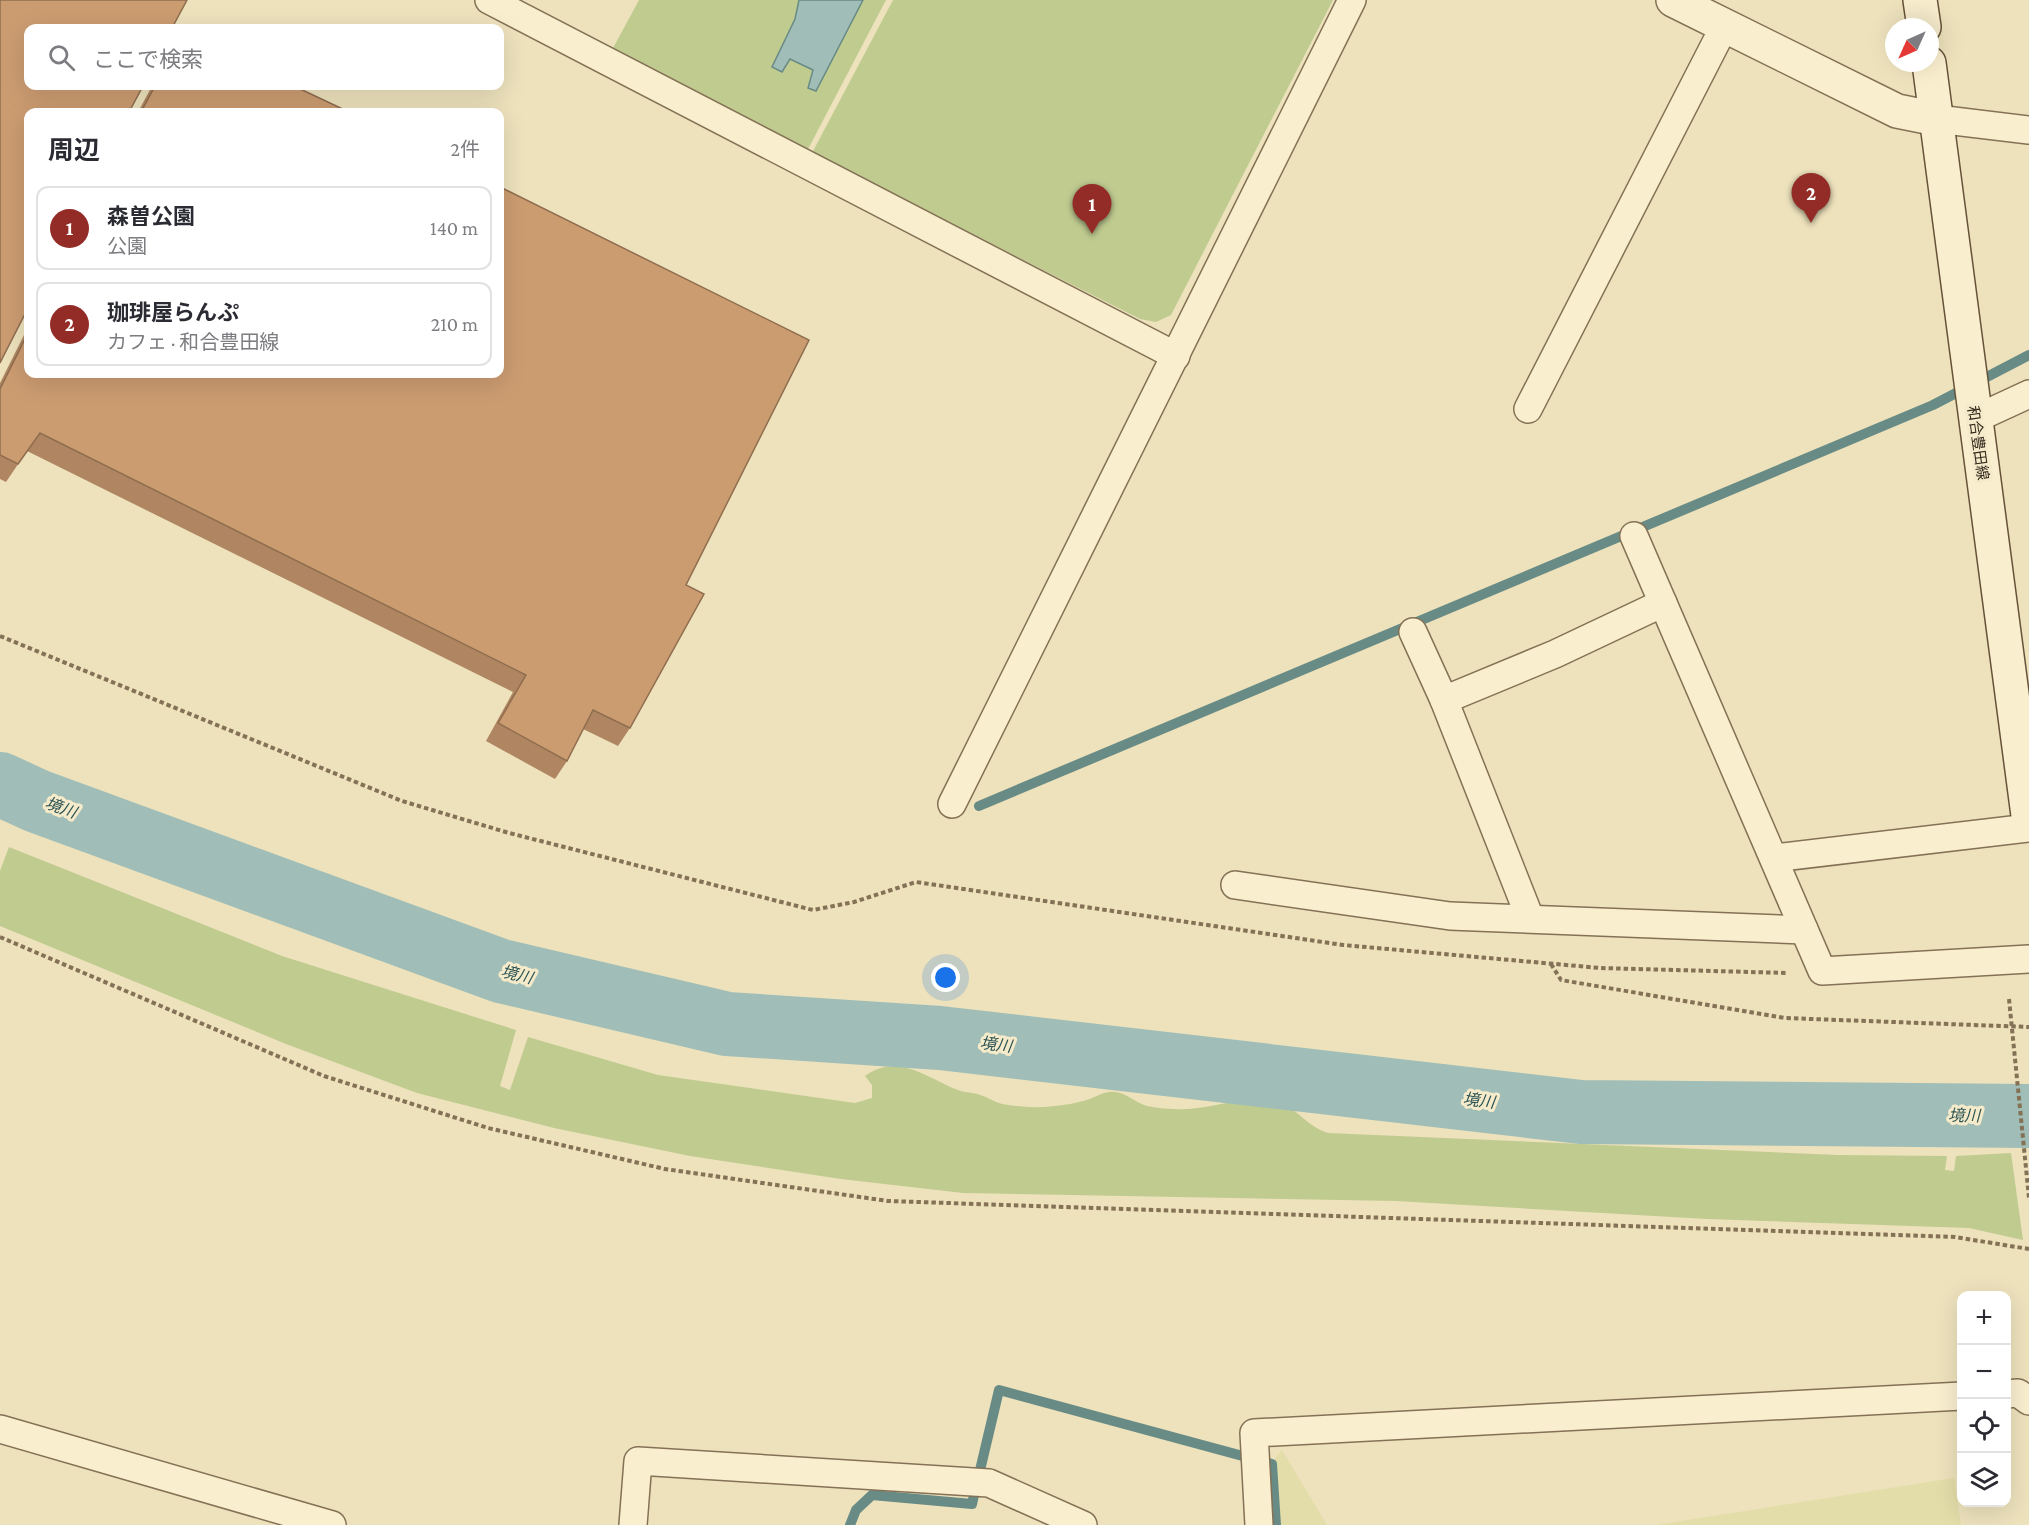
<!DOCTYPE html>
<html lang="ja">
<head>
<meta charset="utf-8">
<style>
  body { margin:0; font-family:"Crimson Pro","Noto Sans JP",serif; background:#f7f7f7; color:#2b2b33 }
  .controls { position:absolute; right:18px; bottom:18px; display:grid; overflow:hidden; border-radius:12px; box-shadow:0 6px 24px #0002 }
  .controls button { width:54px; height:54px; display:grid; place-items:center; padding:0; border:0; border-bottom:2px solid #e1e1e2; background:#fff; color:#2b2b33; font:30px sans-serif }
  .compass { position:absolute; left:1885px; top:18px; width:54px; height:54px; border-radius:50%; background:#fff; box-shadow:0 6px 24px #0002; rotate:225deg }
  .you { position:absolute; left:946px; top:978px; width:21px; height:21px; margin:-15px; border:4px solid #fff; border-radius:50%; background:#1a73e8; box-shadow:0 0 0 9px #1a73e833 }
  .badge { display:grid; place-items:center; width:39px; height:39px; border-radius:50%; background:#932c26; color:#fff; font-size:20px; font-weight:700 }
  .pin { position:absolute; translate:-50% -50px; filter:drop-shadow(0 2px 3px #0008) }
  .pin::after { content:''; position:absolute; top:32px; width:21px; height:18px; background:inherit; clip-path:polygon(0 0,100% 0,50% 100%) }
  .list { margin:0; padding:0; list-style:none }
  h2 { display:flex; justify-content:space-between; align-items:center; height:78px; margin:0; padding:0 24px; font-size:26px }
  h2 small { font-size:20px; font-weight:400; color:#7c7c81 }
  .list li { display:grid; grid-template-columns:39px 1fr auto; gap:18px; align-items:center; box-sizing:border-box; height:84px; margin:0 12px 12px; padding:0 12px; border:2px solid #e1e1e2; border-radius:12px }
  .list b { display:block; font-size:22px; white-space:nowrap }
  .list p { margin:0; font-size:20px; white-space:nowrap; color:#7c7c81 }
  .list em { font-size:20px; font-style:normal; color:#7c7c81 }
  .icon { flex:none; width:33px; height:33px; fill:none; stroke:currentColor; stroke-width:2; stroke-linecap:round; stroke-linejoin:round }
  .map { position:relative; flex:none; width:2029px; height:1525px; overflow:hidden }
  .search { position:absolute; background:#fff; box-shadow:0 6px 24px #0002; left:24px; top:24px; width:480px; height:66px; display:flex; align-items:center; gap:15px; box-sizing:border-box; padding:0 21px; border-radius:12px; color:#7c7c81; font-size:22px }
  .panel { position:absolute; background:#fff; box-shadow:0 6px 24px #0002; left:24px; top:108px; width:480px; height:270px; border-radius:12px }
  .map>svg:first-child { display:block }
  .farmland { fill:#e3dda9 }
  .green { fill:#c0cb90 }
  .water { fill:#a0beb7; stroke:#688b85; stroke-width:1.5 }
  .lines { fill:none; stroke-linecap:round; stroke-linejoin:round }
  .stream { stroke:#688b85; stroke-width:10 }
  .river { stroke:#a0beb7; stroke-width:64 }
  .minor-casing { stroke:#847156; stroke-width:30 }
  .tertiary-casing { stroke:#847156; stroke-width:36 }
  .secondary-casing { stroke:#665239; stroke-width:36 }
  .path { stroke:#847156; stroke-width:4; stroke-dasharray:4.5 3; stroke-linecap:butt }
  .minor { stroke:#f9efce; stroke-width:27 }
  .tertiary { stroke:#f9efce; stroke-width:33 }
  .secondary { stroke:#f9efce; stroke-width:33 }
  .path-bridge { stroke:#847156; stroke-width:4; stroke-dasharray:4.5 3; stroke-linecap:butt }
  .wall { fill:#af8661 }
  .building { fill:#cc9c71; stroke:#8f6d4f; stroke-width:1.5 }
  .labels { text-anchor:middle; stroke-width:6; stroke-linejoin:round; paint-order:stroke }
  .street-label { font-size:15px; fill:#33281b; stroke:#f5ebcb }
  .water-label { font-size:16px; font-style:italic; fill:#2a5353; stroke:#f5ebcb }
</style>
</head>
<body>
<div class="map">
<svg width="2029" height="1525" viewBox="0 0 2029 1525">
  <rect width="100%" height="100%" fill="#ede2bc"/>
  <!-- farmland -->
  <g class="farmland">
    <polygon points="1282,1450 1327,1525 1270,1525 1266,1470"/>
    <polygon points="1954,1478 1961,1525 1656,1525"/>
  </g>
  <!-- green -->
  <g class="green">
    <polygon points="639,0 886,0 806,153 612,50"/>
    <polygon points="893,0 1333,0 1171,315 1156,322 1140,319 812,153"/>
    <path d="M9,847L282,956L516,1030L500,1086L510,1090L528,1037L658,1075L855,1103L872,1098V1085L865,1076C898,1052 927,1078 958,1090C965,1093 973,1092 980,1095C988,1097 994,1102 1002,1104C1028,1109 1057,1108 1083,1101C1092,1099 1101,1093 1109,1092C1124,1090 1135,1103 1147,1106C1156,1108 1166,1109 1175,1109C1209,1111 1241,1095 1274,1100C1293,1103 1305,1126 1328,1133L1838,1155L1947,1156L1945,1170L1954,1171L1956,1156L2011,1153L2023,1240L1969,1228L1707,1219L1396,1201L963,1193L841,1179L690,1156L554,1128L417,1093L286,1044L0,926V871Z"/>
  </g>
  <!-- water -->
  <polygon class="water" points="799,0 863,0 816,91 808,88 813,70 790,59 782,72 772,67 795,19"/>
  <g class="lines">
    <!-- stream -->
    <g class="stream">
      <polyline points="979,806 1933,405 2029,355"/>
      <polyline points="850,1525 856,1510 872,1495 972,1504 999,1390 1272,1464 1276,1525"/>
    </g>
    <!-- river -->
    <polyline class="river" points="0,784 37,801 501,971 727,1024 940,1038 1581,1112 2029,1116"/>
    <!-- minor casing -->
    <g class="minor-casing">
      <g id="minor">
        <polyline points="489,0 1176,356"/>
        <polyline points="1937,119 2029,130"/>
        <polyline points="1528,409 1724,27"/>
        <polyline points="1975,419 2029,394"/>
        <polyline points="1634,536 1822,971 2029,959"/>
        <polyline points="1413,632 1444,700 1530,918"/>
        <polyline points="1444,700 1555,654 1663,603"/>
        <polyline points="952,804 1352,0"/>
        <polyline points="1774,858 2029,828"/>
        <polyline points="1235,885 1450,916 1804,930"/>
        <polyline points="2006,1394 2018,1393 2029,1401"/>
        <polyline points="0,1429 332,1525"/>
        <polyline points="633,1525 638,1461 989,1483 1083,1525"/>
        <polyline points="1259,1525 1254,1433 1962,1396"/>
      </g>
    </g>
    <!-- tertiary casing -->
    <g class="tertiary-casing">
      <polyline id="tertiary" points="1673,0 1897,111 1937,119"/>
    </g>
    <!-- secondary casing -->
    <g class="secondary-casing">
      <g id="secondary">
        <polyline points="1920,0 1924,27"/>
        <polyline points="1929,63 2029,823"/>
      </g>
    </g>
    <!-- path -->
    <g class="path">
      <polyline points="0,636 402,801 509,833 813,910 854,902 916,882 1343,945 1600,968 1788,973"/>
      <polyline points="0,937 324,1076 488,1128 665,1169 888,1201 1955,1237 2029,1249"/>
      <polyline points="1551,964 1561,980 1785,1018 2029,1027"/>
    </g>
    <!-- minor -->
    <use href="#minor" class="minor"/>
    <!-- tertiary -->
    <use href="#tertiary" class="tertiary"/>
    <!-- secondary -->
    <use href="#secondary" class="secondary"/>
    <!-- path-bridge -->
    <polyline class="path-bridge" points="2009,999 2029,1198"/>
  </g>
  <!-- wall -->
  <g class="wall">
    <polygon points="152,86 294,86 349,112 138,112"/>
    <polygon points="28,327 28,374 686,585 630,728 618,746 583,729 567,761 555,779 486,741 513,692 27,451 6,482 0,479 0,383"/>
  </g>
  <!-- building -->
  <g class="building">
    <polygon points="0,0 187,0 172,28 28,28 28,86 143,86 129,112 28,112 28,308 0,363"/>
    <polygon points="155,86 294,86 349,112 141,112"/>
    <polygon points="500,187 809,340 686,585 704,594 630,728 593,710 567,761 498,723 526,675 40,433 18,464 0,455 0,389 28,333 28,374 500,374"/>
  </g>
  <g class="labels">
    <!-- street labels -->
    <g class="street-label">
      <text transform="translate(1978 443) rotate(82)" y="5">和合豊田線</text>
    </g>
    <!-- water labels -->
    <g class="water-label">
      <text transform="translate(61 807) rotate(20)" y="6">境川</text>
      <text transform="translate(517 974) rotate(14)" y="6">境川</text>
      <text transform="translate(996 1044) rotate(7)" y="6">境川</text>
      <text transform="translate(1479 1100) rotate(7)" y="6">境川</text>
      <text transform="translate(1964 1115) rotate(1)" y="6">境川</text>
    </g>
  </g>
</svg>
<div class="controls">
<button>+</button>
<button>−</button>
<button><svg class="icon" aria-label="locate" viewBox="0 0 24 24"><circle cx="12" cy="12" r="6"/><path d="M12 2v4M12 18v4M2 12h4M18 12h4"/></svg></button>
<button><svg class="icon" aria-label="layers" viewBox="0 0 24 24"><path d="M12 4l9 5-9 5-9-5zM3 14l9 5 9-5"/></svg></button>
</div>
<svg class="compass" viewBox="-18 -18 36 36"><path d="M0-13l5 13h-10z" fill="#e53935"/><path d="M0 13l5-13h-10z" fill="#7c7c81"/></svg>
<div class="you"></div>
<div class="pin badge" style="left:1092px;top:234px">1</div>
<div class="pin badge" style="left:1811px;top:223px">2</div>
<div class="search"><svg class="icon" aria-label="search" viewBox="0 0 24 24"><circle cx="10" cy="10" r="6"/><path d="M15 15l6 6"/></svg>ここで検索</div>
<section class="panel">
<h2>周辺<small>2件</small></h2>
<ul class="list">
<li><span class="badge">1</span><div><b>森曽公園</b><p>公園</p></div><em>140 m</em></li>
<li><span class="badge">2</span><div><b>珈琲屋らんぷ</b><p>カフェ · 和合豊田線</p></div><em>210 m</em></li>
</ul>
</section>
</div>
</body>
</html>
